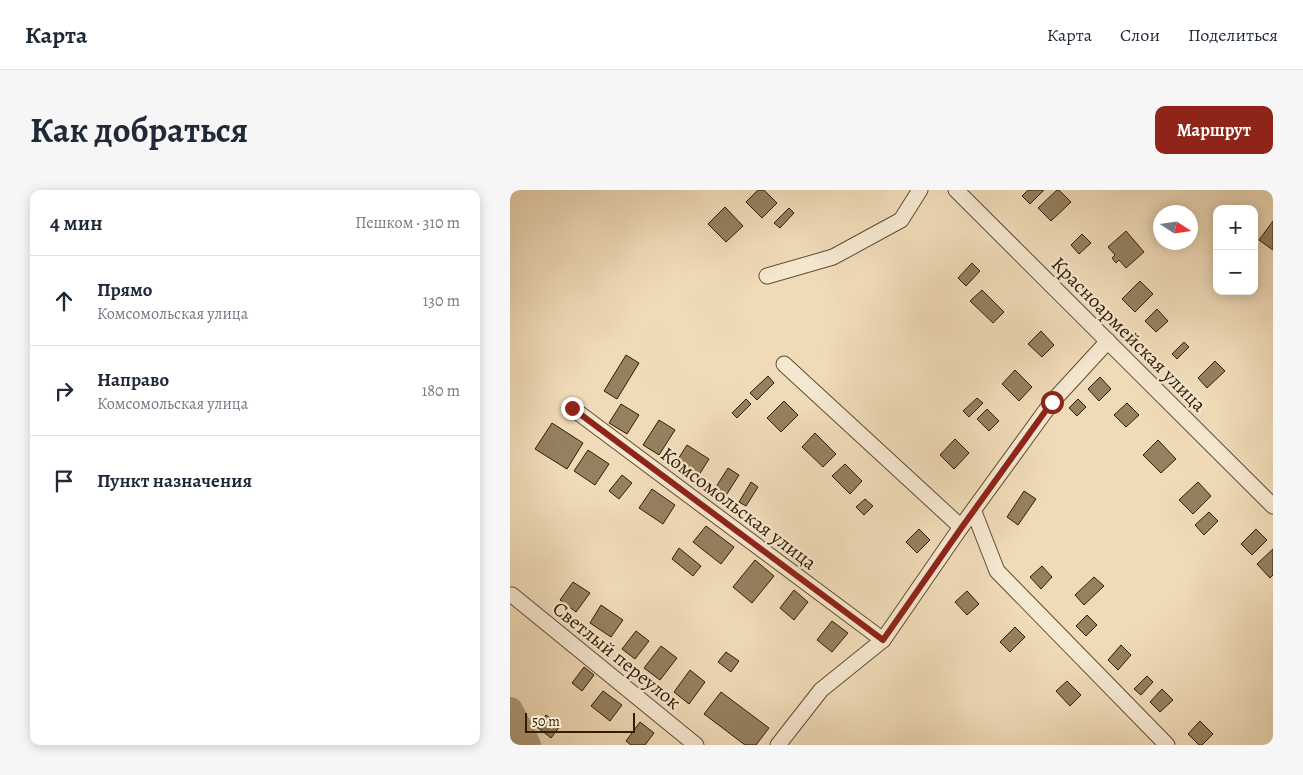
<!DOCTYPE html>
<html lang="ru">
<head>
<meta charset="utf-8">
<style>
  body { margin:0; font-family:Alegreya,serif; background:#f6f6f7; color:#1f2937 }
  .controls { position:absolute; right:15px; top:15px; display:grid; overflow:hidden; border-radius:10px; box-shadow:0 2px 12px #0003 }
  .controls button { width:45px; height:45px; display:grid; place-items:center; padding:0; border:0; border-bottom:1px solid #e0e1e3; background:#fff; color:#1f2937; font:25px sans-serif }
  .compass { position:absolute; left:643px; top:15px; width:45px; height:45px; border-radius:50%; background:#fff; box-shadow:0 2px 12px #0003; rotate:102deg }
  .scale { position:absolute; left:15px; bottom:12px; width:110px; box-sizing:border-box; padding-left:5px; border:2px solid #321d00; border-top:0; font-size:14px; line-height:18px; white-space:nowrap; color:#321d00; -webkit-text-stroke:4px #f5e8d1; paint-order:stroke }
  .stop { position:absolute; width:15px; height:15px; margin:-11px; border:4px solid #8f2418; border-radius:50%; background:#fff }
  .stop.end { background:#8f2418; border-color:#fff; box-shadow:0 1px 5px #0008 }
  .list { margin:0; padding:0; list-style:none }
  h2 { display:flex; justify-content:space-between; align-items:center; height:65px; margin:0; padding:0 20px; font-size:21px }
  h2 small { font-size:16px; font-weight:400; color:#747a83 }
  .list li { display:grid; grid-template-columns:32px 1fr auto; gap:15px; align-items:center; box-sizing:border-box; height:90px; padding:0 20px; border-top:1px solid #e0e1e3 }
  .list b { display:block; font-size:19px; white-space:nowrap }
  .list p { margin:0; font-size:16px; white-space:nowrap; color:#747a83 }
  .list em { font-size:16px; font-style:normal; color:#747a83 }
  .icon { flex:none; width:28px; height:28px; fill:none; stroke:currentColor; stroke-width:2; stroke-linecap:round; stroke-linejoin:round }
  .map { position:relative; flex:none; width:763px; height:555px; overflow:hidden; border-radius:10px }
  header { display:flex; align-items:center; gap:30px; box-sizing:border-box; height:70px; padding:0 25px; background:#fff; border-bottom:1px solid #e0e1e3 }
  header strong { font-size:24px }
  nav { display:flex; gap:28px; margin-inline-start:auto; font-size:18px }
  .intro { display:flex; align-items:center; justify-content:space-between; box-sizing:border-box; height:120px; padding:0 30px }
  h1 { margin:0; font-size:35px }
  .button { padding:12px 22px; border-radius:10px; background:#8f2418; color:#fff; font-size:18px; font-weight:700 }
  main { display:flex; gap:30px; padding:0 30px }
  aside { flex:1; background:#fff; border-radius:10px; box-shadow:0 2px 12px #0003 }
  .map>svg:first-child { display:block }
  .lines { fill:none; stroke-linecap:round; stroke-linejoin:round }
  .river { stroke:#af9a79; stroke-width:26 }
  .building { fill:#958060; stroke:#321d00 }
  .minor-casing { stroke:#624c2e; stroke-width:17 }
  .minor { stroke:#f5e8d1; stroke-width:15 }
  .route { stroke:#8f2418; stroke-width:6 }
  .labels { text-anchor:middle; stroke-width:4.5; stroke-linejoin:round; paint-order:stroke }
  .street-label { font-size:20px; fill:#321d00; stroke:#f5e8d1 }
</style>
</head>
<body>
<header>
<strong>Карта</strong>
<nav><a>Карта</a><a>Слои</a><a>Поделиться</a></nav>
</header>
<div class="intro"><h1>Как добраться</h1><a class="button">Маршрут</a></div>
<main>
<aside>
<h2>4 мин<small>Пешком · 310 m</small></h2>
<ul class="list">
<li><svg class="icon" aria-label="ahead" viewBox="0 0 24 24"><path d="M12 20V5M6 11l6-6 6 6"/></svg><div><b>Прямо</b><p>Комсомольская улица</p></div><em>130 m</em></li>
<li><svg class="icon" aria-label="right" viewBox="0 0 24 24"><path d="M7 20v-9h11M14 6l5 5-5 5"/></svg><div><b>Направо</b><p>Комсомольская улица</p></div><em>180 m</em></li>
<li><svg class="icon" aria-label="arrive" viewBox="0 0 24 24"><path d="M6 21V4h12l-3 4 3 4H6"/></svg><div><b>Пункт назначения</b></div></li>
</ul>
</aside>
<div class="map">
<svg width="763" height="555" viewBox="0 0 763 555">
  <rect width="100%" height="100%" fill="#f0dbb8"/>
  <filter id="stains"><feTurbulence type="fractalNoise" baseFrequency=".004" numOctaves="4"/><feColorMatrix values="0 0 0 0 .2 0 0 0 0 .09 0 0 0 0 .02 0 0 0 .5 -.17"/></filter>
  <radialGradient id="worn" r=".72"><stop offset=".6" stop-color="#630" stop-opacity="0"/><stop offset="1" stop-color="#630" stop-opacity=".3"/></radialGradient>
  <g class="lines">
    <!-- river -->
    <polyline class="river" points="0,520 18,555"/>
  </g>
  <!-- building -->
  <g class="building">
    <polygon points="248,0 254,0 267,13 252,28 236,12"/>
    <polygon points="518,0 534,0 520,14 512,6"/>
    <polygon points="547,0 549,0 561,12 541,31 528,18"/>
    <polygon points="215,17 233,36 216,52 198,34"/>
    <polygon points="279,18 284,23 270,38 264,33"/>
    <polygon points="763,31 763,60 749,50"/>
    <polygon points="616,41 634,62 616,78 609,70 606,73 602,68 605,65 598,57"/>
    <polygon points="572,44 581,53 569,64 561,55"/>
    <polygon points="462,73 470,81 456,96 448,88"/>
    <polygon points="630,91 643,104 625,122 612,109"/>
    <polygon points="472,100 494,122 483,133 460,111"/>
    <polygon points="647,119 658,131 646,142 635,131"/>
    <polygon points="531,141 544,155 532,167 518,154"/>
    <polygon points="674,152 679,157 667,169 662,164"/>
    <polygon points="116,165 129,173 107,209 94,201"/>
    <polygon points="705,171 715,181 697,198 688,188"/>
    <polygon points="505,180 522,197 509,211 492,194"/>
    <polygon points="258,186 264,193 247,210 240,203"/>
    <polygon points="590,187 601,199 589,211 578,199"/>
    <polygon points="467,208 473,213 459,227 453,221"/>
    <polygon points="236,209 241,214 227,228 222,223"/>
    <polygon points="568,209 576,217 567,226 559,218"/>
    <polygon points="274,211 288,225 271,242 257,228"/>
    <polygon points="617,213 629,225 616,237 604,225"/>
    <polygon points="111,214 129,225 117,244 99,233"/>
    <polygon points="477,219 489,231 479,241 467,229"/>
    <polygon points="149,230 165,240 149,265 133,255"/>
    <polygon points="42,233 73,253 57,279 25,259"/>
    <polygon points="305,243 326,264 313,277 292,257"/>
    <polygon points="445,249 459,263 444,279 430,265"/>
    <polygon points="648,250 666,269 651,283 633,265"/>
    <polygon points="177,255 199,269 187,288 165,274"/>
    <polygon points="78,260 99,274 85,295 64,281"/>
    <polygon points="335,274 352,291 340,304 322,286"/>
    <polygon points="218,278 229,285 215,307 204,300"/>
    <polygon points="112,285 122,293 109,309 99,301"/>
    <polygon points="241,292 248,297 236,316 229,312"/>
    <polygon points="688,292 701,306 683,324 669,310"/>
    <polygon points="142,299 165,315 153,334 129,318"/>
    <polygon points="514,301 526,309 508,335 497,327"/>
    <polygon points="355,309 363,316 354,325 346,317"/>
    <polygon points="699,322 708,331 694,345 685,335"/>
    <polygon points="196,336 224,357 211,374 183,352"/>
    <polygon points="409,339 420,350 407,363 396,352"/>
    <polygon points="746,339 757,350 742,365 731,354"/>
    <polygon points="169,358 191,376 183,386 162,369"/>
    <polygon points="763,359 763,385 760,388 747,374"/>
    <polygon points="245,370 264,386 242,413 223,397"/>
    <polygon points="532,376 542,387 531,399 520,387"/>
    <polygon points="584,387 594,396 574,415 565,405"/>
    <polygon points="63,392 80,403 66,422 50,410"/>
    <polygon points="284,400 298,412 284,430 270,418"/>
    <polygon points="457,401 469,414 457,425 445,412"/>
    <polygon points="91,415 113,430 101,447 80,433"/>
    <polygon points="577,425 587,435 576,446 566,436"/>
    <polygon points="322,431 338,443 322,462 307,450"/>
    <polygon points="505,437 515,447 500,462 490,452"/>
    <polygon points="126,441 139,451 125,469 112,459"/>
    <polygon points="611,455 621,465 608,480 598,470"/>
    <polygon points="151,456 167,468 150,490 134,478"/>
    <polygon points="216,462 229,471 221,482 208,472"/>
    <polygon points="74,477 84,485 72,501 62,493"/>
    <polygon points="180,480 195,492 179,514 164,502"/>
    <polygon points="637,486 643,492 631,505 624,499"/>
    <polygon points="557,491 571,505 560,516 546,501"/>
    <polygon points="652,499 663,510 650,522 640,512"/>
    <polygon points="93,501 112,515 100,531 81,516"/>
    <polygon points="211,502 259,538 246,555 235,555 194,524"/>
    <polygon points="36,525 50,536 41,548 27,537"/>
    <polygon points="690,531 703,544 692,555 689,555 678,544"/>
    <polygon points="130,532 144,543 135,555 121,555 116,551"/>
  </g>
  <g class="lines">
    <!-- minor casing -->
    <g class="minor-casing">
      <g id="minor">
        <polyline points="446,0 763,316"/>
        <polyline points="257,86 323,67 391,30 410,0"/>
        <polyline points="274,174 451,337"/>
        <polyline points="62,218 373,450"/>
        <polyline points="464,322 487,381 657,555"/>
        <polyline points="2,405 186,555"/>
        <polyline points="268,555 311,500 373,450 451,337 542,212 598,151"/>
      </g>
    </g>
    <!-- minor -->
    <use href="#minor" class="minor"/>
  </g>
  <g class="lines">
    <!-- route -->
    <polyline class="route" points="62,218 373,450 452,337 542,212"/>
  </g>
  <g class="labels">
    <!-- street labels -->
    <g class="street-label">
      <text transform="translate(619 144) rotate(45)" y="7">Красноармейская улица</text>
      <text transform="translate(229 318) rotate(37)" y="7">Комсомольская улица</text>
      <text transform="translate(107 465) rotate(39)" y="7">Светлый переулок</text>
    </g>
  </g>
  <rect width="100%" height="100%" filter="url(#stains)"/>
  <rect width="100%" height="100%" fill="url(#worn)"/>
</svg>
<div class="controls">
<button>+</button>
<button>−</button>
</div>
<svg class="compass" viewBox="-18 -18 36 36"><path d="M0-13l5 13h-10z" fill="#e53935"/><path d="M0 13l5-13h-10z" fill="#747a83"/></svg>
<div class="scale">50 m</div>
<div class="stop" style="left:542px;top:212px"></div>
<div class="stop end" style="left:62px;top:218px"></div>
</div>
</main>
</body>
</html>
